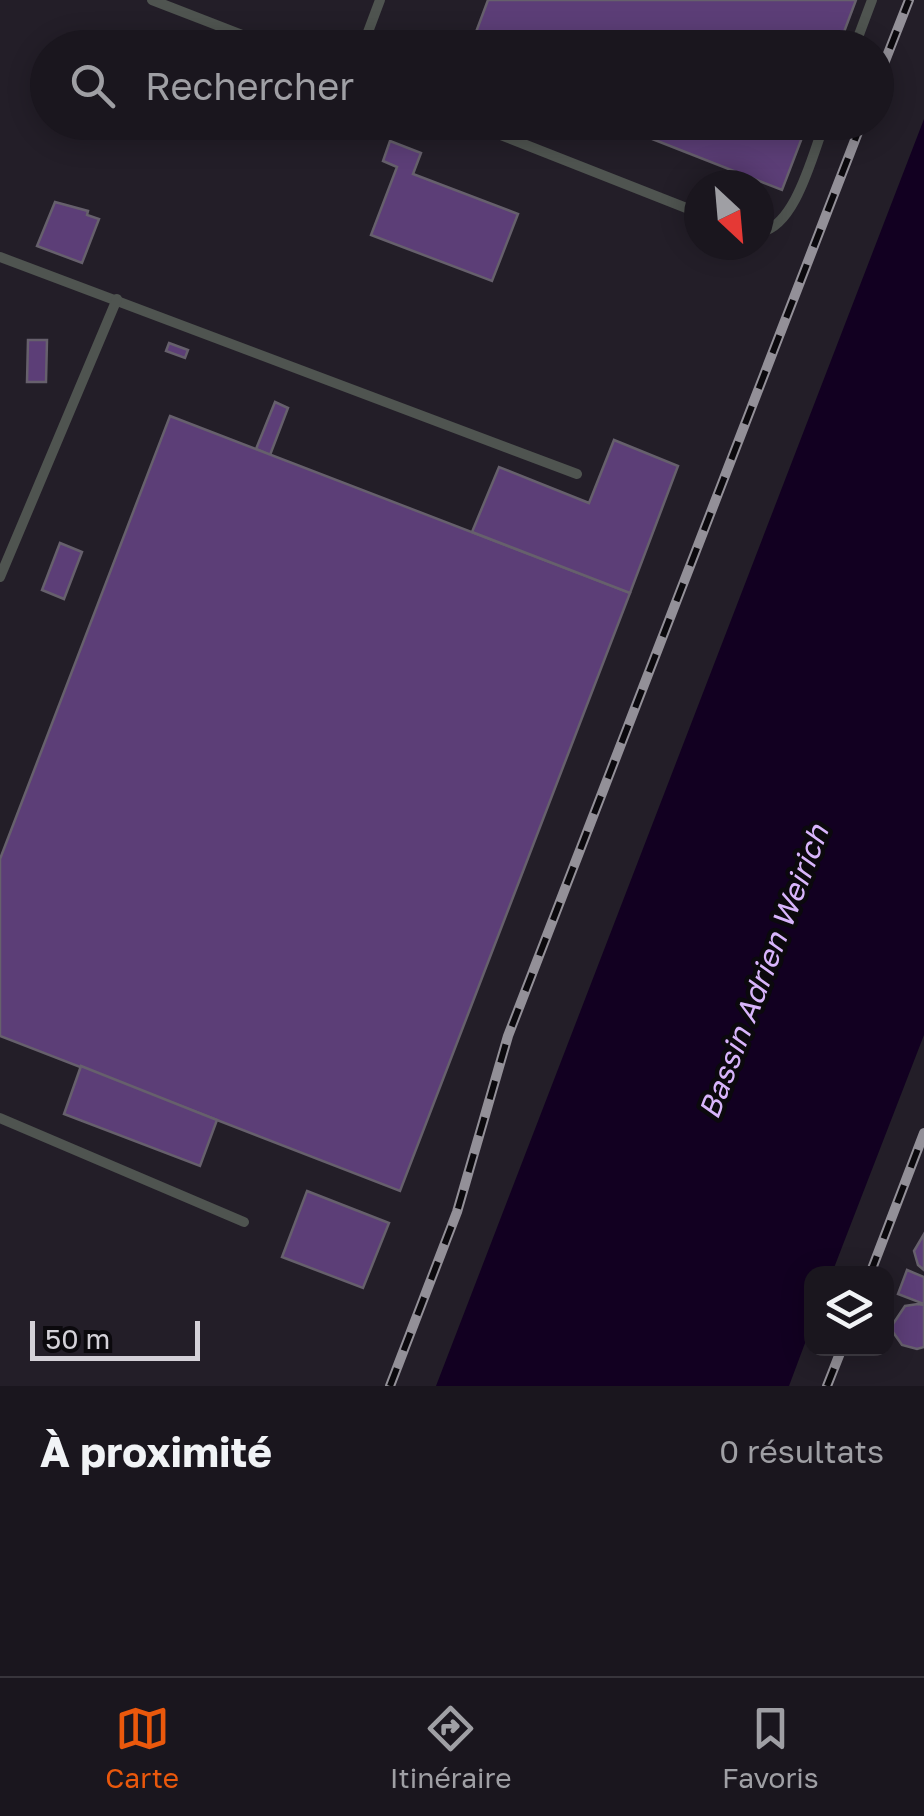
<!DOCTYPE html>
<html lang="fr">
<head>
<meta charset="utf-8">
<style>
  body { margin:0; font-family:"Golos Text",sans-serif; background:#27232b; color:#f1f3f6 }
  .controls { position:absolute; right:30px; bottom:30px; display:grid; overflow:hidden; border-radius:20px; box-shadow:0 5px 25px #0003 }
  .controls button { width:90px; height:90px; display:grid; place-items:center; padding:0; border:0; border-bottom:2px solid #38353c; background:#1a161e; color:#f1f3f6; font:50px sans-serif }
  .compass { position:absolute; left:684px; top:170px; width:90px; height:90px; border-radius:50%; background:#1a161e; box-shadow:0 5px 25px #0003; rotate:154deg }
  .scale { position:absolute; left:30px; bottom:25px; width:170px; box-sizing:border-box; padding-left:10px; border:5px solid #d4d1d8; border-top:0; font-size:28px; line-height:35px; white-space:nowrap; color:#d4d1d8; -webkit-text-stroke:8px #0b090d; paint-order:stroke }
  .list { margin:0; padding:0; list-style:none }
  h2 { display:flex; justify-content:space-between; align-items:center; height:130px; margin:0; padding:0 40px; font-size:42px }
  h2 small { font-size:32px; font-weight:400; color:#9f9fa4 }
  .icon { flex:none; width:55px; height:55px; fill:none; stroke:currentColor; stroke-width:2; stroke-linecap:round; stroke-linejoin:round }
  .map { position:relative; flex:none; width:924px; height:1386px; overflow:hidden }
  .search { position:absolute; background:#1a161e; box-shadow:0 5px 25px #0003; left:30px; right:30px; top:30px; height:110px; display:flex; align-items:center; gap:25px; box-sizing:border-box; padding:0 35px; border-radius:55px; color:#9f9fa4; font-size:38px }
  .sheet { height:290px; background:#1a161e }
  nav { display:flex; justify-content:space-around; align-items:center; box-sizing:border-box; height:140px; border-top:2px solid #38353c; background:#1a161e; font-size:28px; color:#9f9fa4 }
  nav a { display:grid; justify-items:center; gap:5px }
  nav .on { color:#ea580c }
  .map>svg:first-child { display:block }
  .water { fill:#120021 }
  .building { fill:#5c3e77; stroke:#66606c; stroke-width:2.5 }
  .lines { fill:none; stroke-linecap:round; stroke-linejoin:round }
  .lane { stroke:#4f5450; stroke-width:10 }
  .rail-casing { stroke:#939098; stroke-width:10 }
  .rail { stroke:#0b090d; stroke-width:6; stroke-dasharray:19; stroke-linecap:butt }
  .labels { text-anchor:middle; stroke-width:9; stroke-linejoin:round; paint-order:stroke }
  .water-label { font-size:30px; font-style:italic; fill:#d8b5fb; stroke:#0b090d }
</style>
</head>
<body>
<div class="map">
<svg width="924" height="1386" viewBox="0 0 924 1386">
  <rect width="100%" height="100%" fill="#231e28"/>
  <!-- water -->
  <polygon class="water" points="924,119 924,1035 832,1273 812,1274 811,1327 789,1386 436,1386"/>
  <!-- building -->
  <g class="building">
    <polygon points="488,0 856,0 838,48 470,48"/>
    <polygon points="609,122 808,122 782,190"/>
    <polygon points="390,141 421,153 413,174 518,214 492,281 371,235 397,167 383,161"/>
    <polygon points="55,202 88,211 87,215 99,219 82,263 37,246"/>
    <polygon points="28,340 47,340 46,382 27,382"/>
    <polygon points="169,343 188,350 185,358 166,351"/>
    <polygon points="275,402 288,408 270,455 256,449"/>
    <polygon points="170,416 630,593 400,1191 0,1036 0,859"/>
    <polygon points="614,440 678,466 630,593 472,532 499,467 589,503"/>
    <polygon points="60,543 82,552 64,599 42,590"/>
    <polygon points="81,1066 217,1120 200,1166 64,1114"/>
    <polygon points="307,1191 389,1223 363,1288 282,1257"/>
    <polygon points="924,1234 924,1270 918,1265 914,1251"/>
    <polygon points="907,1270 924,1277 924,1304 898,1294"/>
    <polygon points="918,1304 924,1305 924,1347 917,1349 902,1345 893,1332 893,1324 905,1306"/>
  </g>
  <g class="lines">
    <!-- lane -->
    <g class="lane">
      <polyline points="152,0 276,48"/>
      <polyline points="362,48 380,0"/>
      <polyline points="854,48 872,0"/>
      <polyline points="468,122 699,213"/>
      <path d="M759,232C795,229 813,153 825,122"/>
      <polyline points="0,257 577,474"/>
      <polyline points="0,577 117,299"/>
      <polyline points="0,1118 244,1222"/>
    </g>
    <!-- rail casing -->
    <g class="rail-casing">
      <g id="rail">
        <polyline points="876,84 909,0"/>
        <polyline points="870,1274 924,1133"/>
        <polyline points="390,1386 457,1212 508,1036 862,122"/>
        <polyline points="827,1386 842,1348"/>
      </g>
    </g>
    <!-- rail -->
    <use href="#rail" class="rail"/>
  </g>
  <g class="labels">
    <!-- water labels -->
    <g class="water-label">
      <text transform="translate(764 972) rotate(-69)" y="10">Bassin Adrien Weirich</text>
    </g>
  </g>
</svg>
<div class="controls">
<button><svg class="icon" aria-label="layers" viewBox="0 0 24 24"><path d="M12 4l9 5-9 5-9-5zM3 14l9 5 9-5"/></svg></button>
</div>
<svg class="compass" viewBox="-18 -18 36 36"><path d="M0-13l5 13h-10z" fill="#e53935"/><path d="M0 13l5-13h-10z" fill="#9f9fa4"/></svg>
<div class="scale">50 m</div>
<div class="search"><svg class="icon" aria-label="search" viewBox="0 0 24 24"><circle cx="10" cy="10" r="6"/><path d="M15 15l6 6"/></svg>Rechercher</div>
</div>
<section class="sheet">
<h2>À proximité<small>0 résultats</small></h2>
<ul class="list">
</ul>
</section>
<nav>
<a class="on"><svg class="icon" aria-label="map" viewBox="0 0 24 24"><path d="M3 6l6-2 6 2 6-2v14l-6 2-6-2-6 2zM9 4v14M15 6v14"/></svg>Carte</a>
<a><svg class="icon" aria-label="directions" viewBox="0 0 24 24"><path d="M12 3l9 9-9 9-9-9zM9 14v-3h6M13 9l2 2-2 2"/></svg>Itinéraire</a>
<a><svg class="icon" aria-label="saved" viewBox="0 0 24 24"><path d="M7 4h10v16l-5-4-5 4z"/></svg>Favoris</a>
</nav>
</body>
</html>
